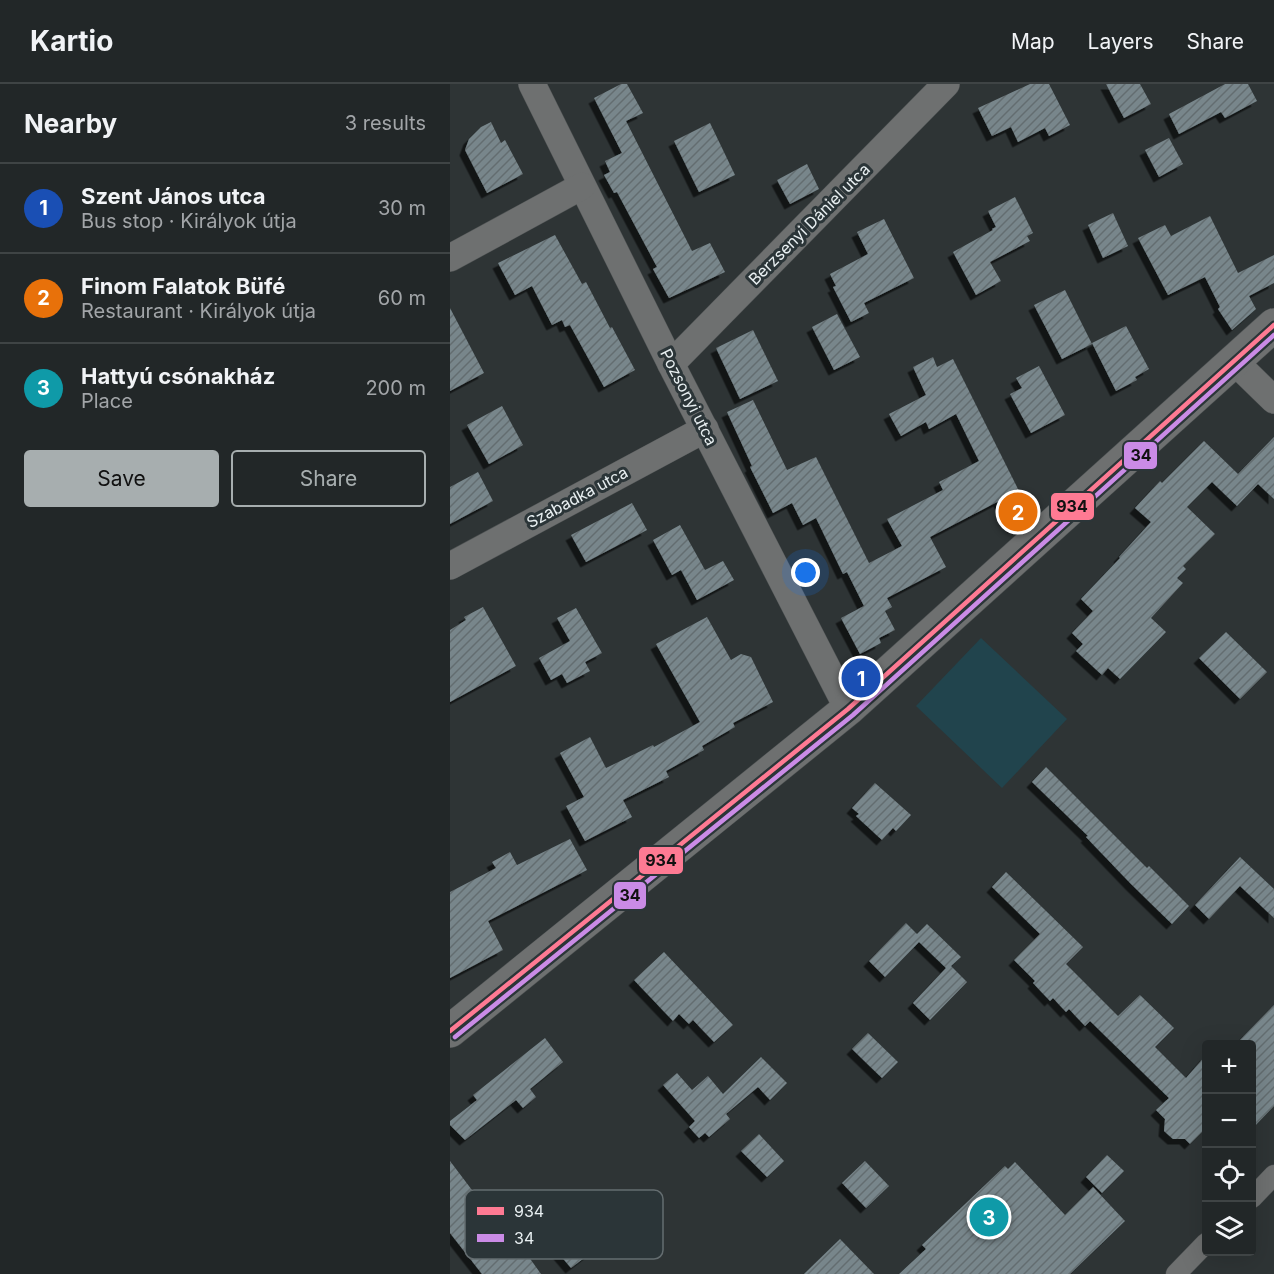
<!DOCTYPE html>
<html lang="en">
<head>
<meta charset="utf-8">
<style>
  body { margin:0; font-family:Inter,sans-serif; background:#2e3334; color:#f1f3f6 }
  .controls { position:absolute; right:18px; bottom:18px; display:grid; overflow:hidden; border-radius:6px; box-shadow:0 6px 24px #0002 }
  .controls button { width:54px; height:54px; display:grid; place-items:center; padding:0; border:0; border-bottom:2px solid #3f4445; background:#222728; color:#f1f3f6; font:30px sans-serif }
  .you { position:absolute; left:356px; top:489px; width:21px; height:21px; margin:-15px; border:4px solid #fff; border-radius:50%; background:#1a73e8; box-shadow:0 0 0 9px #1a73e833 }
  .badge { display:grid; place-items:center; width:39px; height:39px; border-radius:50%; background:#a7aeaf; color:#fff; font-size:20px; font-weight:700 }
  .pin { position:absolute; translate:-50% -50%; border:3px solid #fff; box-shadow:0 2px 6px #0006 }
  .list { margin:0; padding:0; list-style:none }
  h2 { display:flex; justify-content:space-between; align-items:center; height:78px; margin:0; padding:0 24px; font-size:26px }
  h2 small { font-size:20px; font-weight:400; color:#a2a5a8 }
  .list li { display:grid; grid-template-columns:39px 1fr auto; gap:18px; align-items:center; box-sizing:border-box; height:90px; padding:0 24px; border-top:2px solid #3f4445 }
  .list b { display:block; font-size:22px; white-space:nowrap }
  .list p { margin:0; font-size:20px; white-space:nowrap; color:#a2a5a8 }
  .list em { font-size:20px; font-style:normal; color:#a2a5a8 }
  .actions { display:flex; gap:12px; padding:18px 24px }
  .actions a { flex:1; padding:14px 0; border:2px solid #a7aeaf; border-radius:6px; text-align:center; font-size:21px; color:#a7aeaf }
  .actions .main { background:#a7aeaf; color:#111 }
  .icon { flex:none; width:33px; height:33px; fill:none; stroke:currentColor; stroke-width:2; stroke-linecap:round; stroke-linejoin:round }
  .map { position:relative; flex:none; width:824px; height:1190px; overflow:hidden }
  header { display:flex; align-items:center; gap:36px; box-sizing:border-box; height:84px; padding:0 30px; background:#222728; border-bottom:2px solid #3f4445 }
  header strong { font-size:28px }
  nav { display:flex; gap:33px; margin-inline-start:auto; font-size:21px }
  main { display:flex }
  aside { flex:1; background:#222728 }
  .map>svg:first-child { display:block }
  .park { fill:#21444d }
  .building { fill:url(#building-hatch); filter:url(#shadow) }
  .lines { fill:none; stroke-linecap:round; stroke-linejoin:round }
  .pedestrian-casing { stroke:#4d5152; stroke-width:21 }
  .minor-casing { stroke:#4d5152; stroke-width:28 }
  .tertiary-casing { stroke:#4d5152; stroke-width:34 }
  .pedestrian { stroke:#6e7070; stroke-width:20 }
  .minor { stroke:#6e7070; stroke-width:27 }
  .tertiary { stroke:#6e7070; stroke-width:33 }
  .bus-1-casing { stroke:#2b3538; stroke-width:9 }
  .bus-2-casing { stroke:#2b3538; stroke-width:9 }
  .bus-1 { stroke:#fe7a93; stroke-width:4.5 }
  .bus-2 { stroke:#ca8be6; stroke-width:4.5 }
  .labels { text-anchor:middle; stroke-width:6; stroke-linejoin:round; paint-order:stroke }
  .street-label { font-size:16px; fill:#e8eff1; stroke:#2b3538 }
  .key { fill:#2b3538; stroke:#646d70; stroke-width:1.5 }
  .key-label { font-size:16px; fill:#e8eff1 }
  .line-badge { stroke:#2b3538; stroke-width:2 }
  .pale-badge-label { font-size:16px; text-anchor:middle; font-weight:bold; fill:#111 }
</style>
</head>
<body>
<header>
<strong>Kartio</strong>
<nav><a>Map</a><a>Layers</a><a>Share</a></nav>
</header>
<main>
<aside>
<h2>Nearby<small>3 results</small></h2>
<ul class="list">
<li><span class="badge" style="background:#1a4fb4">1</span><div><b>Szent János utca</b><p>Bus stop · Királyok útja</p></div><em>30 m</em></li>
<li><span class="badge" style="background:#e8710a">2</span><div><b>Finom Falatok Büfé</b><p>Restaurant · Királyok útja</p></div><em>60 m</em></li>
<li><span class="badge" style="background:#0f9aa8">3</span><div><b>Hattyú csónakház</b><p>Place</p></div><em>200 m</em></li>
</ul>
<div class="actions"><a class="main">Save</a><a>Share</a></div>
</aside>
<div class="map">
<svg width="824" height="1190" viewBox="0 0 824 1190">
  <defs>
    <pattern id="building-hatch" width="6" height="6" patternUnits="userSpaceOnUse" patternTransform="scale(1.5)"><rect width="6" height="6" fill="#78868b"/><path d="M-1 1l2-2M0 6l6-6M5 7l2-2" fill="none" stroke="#646d70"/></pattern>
    <filter id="shadow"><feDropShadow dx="-5.5" dy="5.5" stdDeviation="0" flood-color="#0009"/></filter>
  </defs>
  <rect width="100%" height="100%" fill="#2e3435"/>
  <!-- park -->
  <polygon class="park" points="531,554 617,635 552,704 466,622"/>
  <!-- building -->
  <g class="building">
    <polygon points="171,0 177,0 193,29 176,37 242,167 260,159 275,188 219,214 203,185 207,183 167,108 164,109 154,91 160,88 155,77 172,69 144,14"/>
    <polygon points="580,0 599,0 620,41 599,52 595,44 568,58 561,43 542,52 528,24"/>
    <polygon points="656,0 690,0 701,20 674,34"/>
    <polygon points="775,0 798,0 807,17 775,34 771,28 729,50 719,30"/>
    <polygon points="41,38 51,59 55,56 73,90 37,109 15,66 19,55 31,43"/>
    <polygon points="260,39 285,91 249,108 224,57"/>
    <polygon points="719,54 733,80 709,93 695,66"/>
    <polygon points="357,80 369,105 340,120 327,96"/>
    <polygon points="565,113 583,149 577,152 580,157 540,178 551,197 526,211 503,168 543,146 542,145 546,143 538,127"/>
    <polygon points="663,129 678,162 653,174 638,141"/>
    <polygon points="760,132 788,189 824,171 824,199 799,212 806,225 782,246 768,225 770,223 755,193 718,211 688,154 715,141 721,152"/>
    <polygon points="434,135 464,194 414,219 419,229 401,238 383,203 386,202 380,190 418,170 407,148"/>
    <polygon points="105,151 132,200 136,198 160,244 162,243 185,286 154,303 120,241 115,243 112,236 102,241 82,202 65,211 48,179"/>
    <polygon points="615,206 642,260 612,275 584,221"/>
    <polygon points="0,224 34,289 0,307"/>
    <polygon points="387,230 410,273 384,286 362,243"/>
    <polygon points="676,242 699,285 685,293 687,296 666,307 642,259"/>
    <polygon points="303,246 328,297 290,315 266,264"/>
    <polygon points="483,273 487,283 503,275 580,429 563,444 549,417 480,453 496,483 437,514 442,523 435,527 445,546 429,554 431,559 410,570 391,534 414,522 397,488 393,490 366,434 353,441 342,419 323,429 300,383 302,382 277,328 303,316 337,386 366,373 419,479 452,462 437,435 493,406 489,398 529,377 506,330 479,345 476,338 451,352 439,330 476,311 463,283"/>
    <polygon points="589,282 615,331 581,349 560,310 572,304 566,294"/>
    <polygon points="52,322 73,361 39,380 17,341"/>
    <polygon points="824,353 824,415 808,400 787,422 762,398 737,423 765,450 733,482 736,485 727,494 733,499 701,534 716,548 670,595 658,584 652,591 626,567 633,560 622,549 643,527 631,515 670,474 669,473 701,438 685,424 710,397 712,399 754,357 788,390"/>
    <polygon points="28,388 43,417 0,440 0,403"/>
    <polygon points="182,419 197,446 136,478 121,451"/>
    <polygon points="230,441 255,486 273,477 284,496 247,516 231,486 222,491 203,456"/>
    <polygon points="33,523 66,582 0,618 0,546 16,536 14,533"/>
    <polygon points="126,524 152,569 135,578 140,587 117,599 112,590 101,596 89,574 120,557 107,534"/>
    <polygon points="257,533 281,576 291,570 301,573 323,618 283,639 285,643 252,662 254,666 216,687 219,693 173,716 182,733 135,757 116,722 134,713 110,669 140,653 156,684 203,661 204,663 250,638 206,560"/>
    <polygon points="776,548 817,588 790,615 749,574"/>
    <polygon points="596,683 697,784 699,782 739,822 722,840 681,800 636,753 638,752 582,698"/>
    <polygon points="425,699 461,731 446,747 443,744 432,756 406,732 409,730 402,724"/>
    <polygon points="120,755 137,786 38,837 53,866 0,894 0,808 46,784 42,778 60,768 67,781"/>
    <polygon points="790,773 824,805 824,834 790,802 759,835 745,821"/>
    <polygon points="556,788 633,863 616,880 668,932 690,911 724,944 705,963 736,994 756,971 756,1044 740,1060 735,1055 723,1055 714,1047 715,1035 706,1026 719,1014 640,937 635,942 619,925 616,928 603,914 600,917 583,899 585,897 564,876 590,850 542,803"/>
    <polygon points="456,839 467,850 477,840 511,873 501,882 517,898 480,936 463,919 496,884 469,858 435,893 419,877"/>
    <polygon points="214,868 283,941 264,958 243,936 239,940 229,930 223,937 184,896"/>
    <polygon points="824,921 824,1022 801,1046 801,960 786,960"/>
    <polygon points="418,949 448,978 432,994 402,965"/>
    <polygon points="95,954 113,978 80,1005 86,1013 73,1024 66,1016 15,1056 0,1041 0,1037 27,1016 23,1011"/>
    <polygon points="311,973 337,999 320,1016 308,1003 276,1030 280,1035 259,1053 255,1049 249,1054 239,1043 245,1037 213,1001 227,989 242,1006 258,992 273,1010"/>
    <polygon points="309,1050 334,1077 317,1093 291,1067"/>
    <polygon points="657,1071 674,1087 652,1109 636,1093"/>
    <polygon points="0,1077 72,1172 76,1169 91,1190 32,1190 0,1149"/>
    <polygon points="415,1077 439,1102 416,1124 392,1099"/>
    <polygon points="565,1078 615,1131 643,1103 675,1137 620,1190 449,1190 476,1165 472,1161 555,1082 558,1085"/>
    <polygon points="91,1107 147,1164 121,1184 104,1164 113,1156 77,1120"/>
    <polygon points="390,1155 424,1190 354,1190"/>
  </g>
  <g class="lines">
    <!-- pedestrian casing -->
    <g class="pedestrian-casing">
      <g id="pedestrian">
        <polyline points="802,1114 824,1091"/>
        <polyline points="726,1190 756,1159"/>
      </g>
    </g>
    <!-- minor casing -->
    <g class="minor-casing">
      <g id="minor">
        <polyline points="82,0 221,280 398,625"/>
        <polyline points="0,174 132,102"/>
        <polyline points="785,278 824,316"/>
        <polyline points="221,280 496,0"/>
        <polyline points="0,482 255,345"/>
      </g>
    </g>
    <!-- tertiary casing -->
    <g class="tertiary-casing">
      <polyline id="tertiary" points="0,947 398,625 824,241"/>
    </g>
    <!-- pedestrian -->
    <use href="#pedestrian" class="pedestrian"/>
    <!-- minor -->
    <use href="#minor" class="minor"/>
    <!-- tertiary -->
    <use href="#tertiary" class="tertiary"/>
    <!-- bus-1 casing -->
    <g class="bus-1-casing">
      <polyline id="bus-1" points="0,947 398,625 824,241"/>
    </g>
    <!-- bus-2 casing -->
    <g class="bus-2-casing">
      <polyline id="bus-2" points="5,953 403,631 824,251"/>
    </g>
    <!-- bus-1 -->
    <use href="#bus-1" class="bus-1"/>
    <!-- bus-2 -->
    <use href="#bus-2" class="bus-2"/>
  </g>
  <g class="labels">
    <!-- street labels -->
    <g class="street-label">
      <text transform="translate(359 140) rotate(-45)" y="6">Berzsenyi Dániel utca</text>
      <text transform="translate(239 313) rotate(63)" y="6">Pozsonyi utca</text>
      <text transform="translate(127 413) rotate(-28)" y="6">Szabadka utca</text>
    </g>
  </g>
  <!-- legend -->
  <rect x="15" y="1106" width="198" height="69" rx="9" class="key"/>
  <rect x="27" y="1123" width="27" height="8" fill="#fe7a93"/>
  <rect x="27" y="1150" width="27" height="8" fill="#ca8be6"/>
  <g class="key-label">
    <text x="64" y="1133">934</text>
    <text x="64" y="1160">34</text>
  </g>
  <g class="line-badge">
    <rect x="673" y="357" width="35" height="29" rx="6" fill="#ca8be6"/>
    <rect x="600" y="408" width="45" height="29" rx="6" fill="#fe7a93"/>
    <rect x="188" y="762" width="46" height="29" rx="6" fill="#fe7a93"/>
    <rect x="163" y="797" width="34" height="29" rx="6" fill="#ca8be6"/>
  </g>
  <g class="pale-badge-label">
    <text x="691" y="377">34</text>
    <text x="622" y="428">934</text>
    <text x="211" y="782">934</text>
    <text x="180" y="817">34</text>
  </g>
</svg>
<div class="controls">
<button>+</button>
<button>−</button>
<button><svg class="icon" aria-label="locate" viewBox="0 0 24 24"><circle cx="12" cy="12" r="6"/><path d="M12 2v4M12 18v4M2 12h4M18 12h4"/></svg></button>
<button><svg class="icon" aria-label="layers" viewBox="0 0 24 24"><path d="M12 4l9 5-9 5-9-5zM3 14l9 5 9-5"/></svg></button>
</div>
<div class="you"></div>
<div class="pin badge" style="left:411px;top:594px;background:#1a4fb4">1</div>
<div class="pin badge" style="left:568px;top:428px;background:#e8710a">2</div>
<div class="pin badge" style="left:539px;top:1133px;background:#0f9aa8">3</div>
</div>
</main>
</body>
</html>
